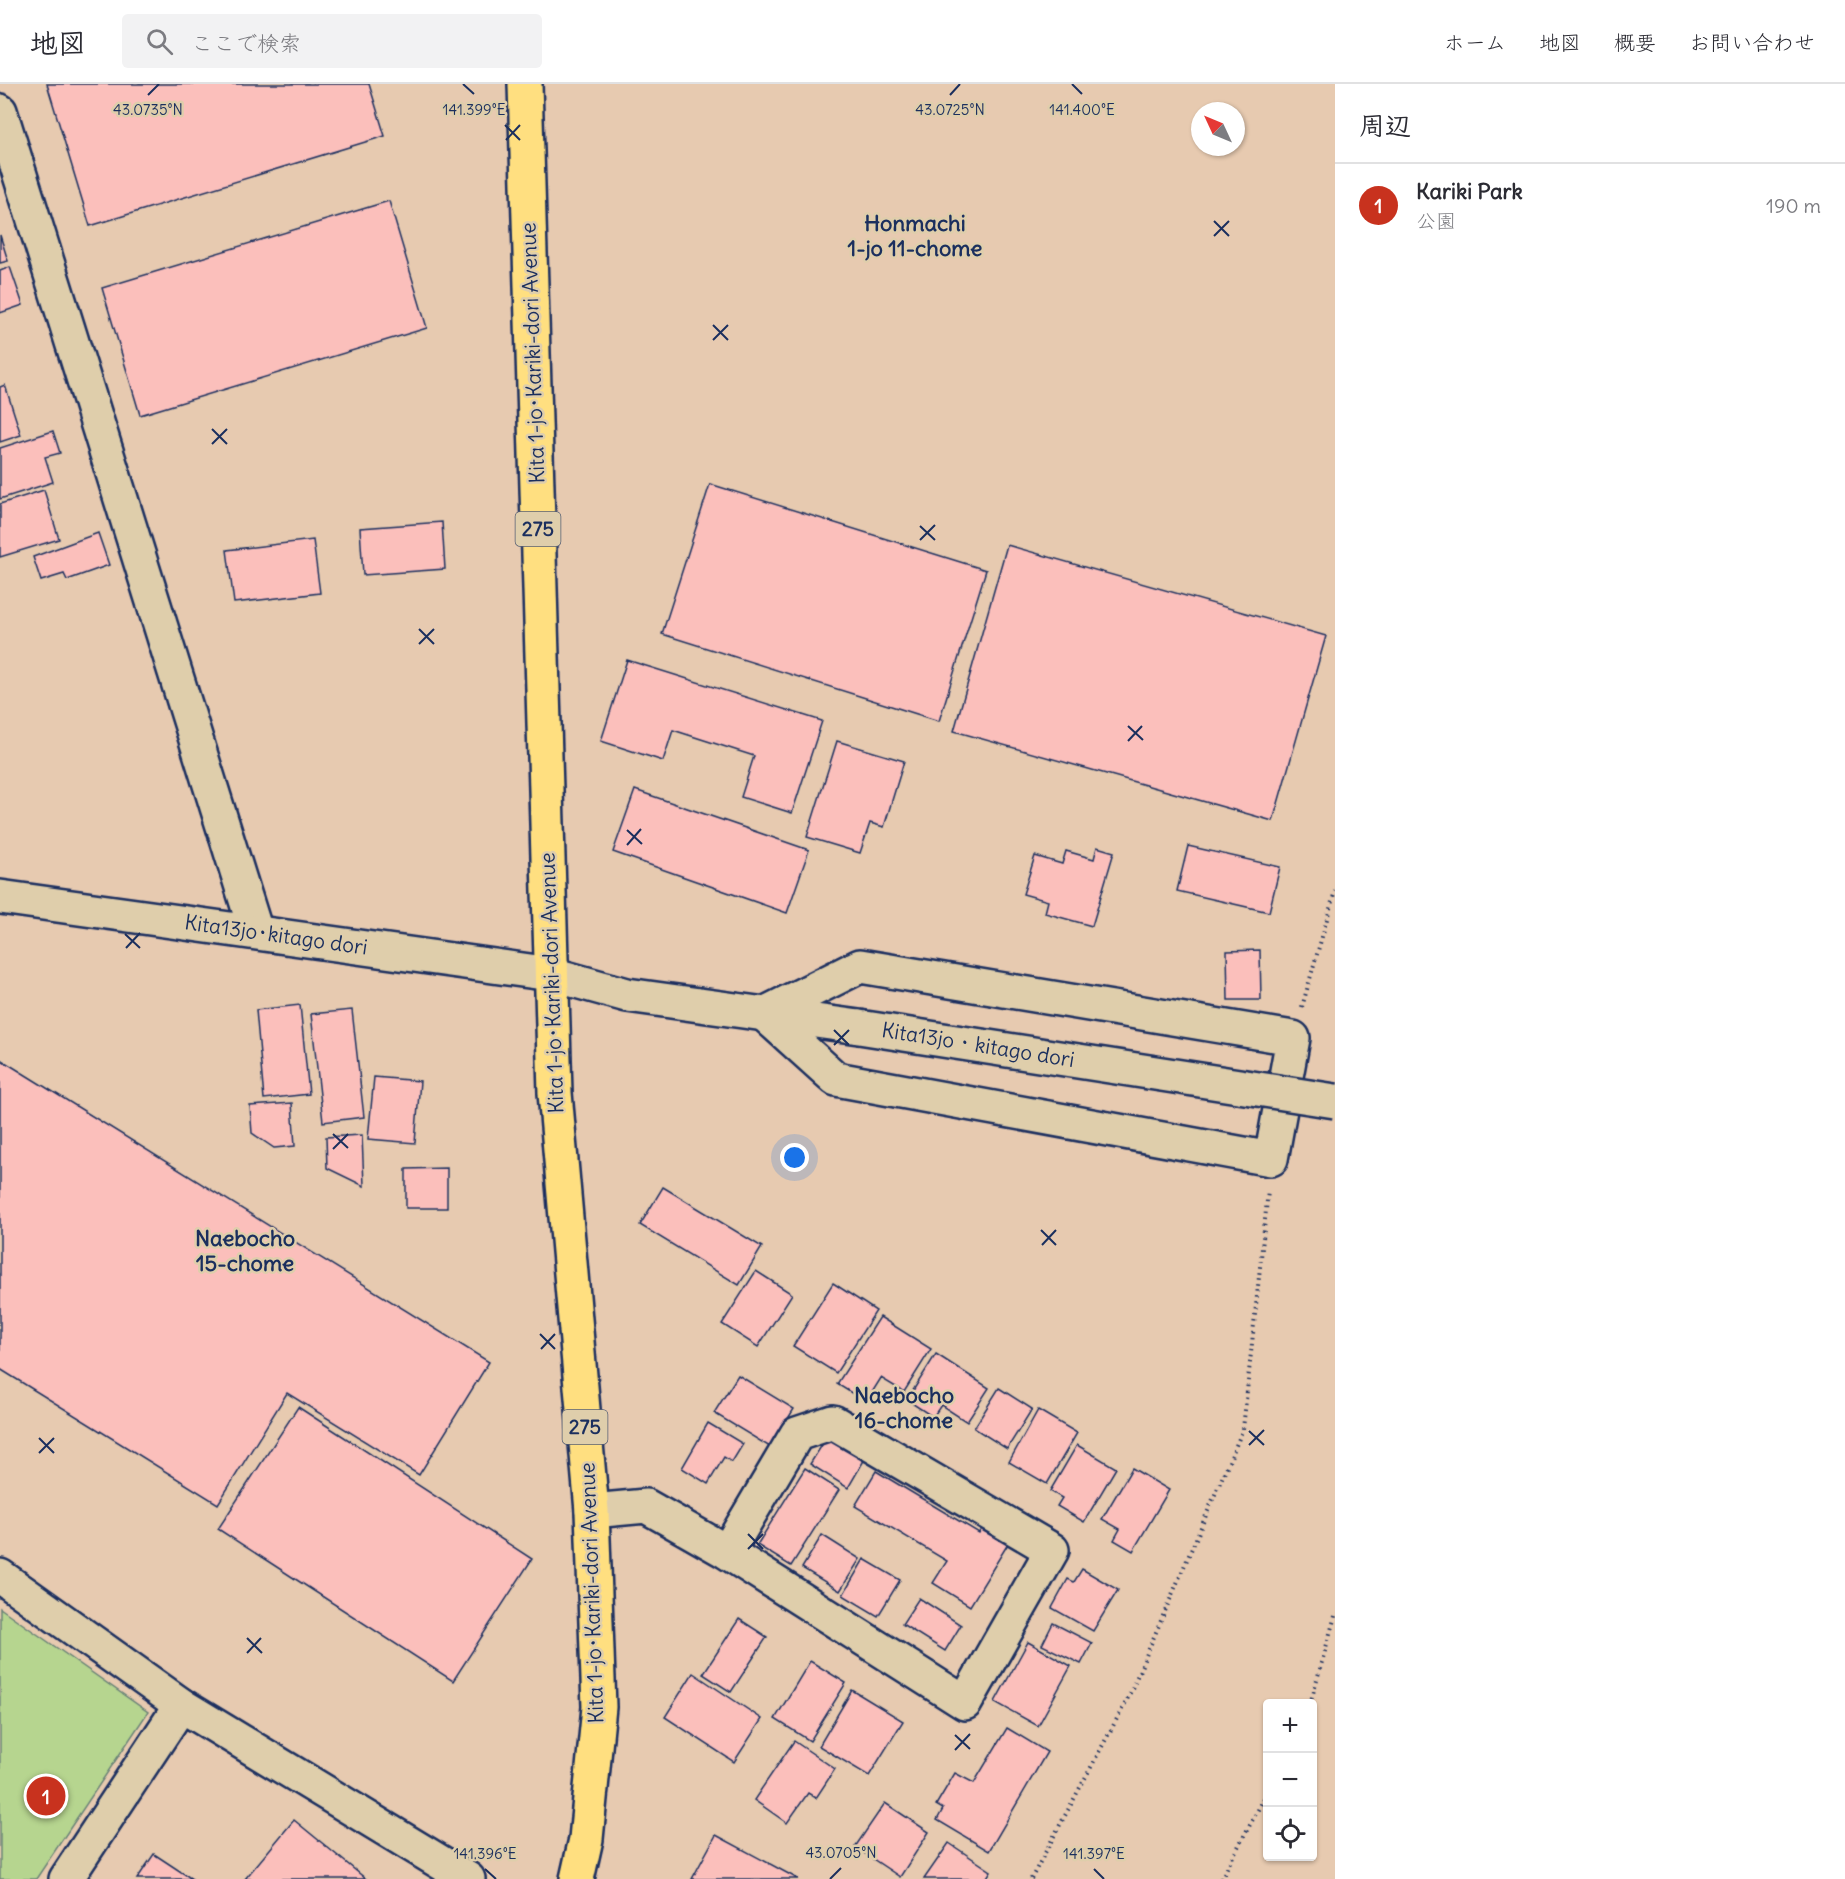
<!DOCTYPE html>
<html lang="ja">
<head>
<meta charset="utf-8">
<style>
  body { margin:0; font-family:Delius,"Klee One",sans-serif; background:#f2f2f3; color:#2b2b33 }
  .controls { position:absolute; right:18px; bottom:18px; display:grid; overflow:hidden; border-radius:6px; box-shadow:0 2px 4px #0004 }
  .controls button { width:54px; height:54px; display:grid; place-items:center; padding:0; border:0; border-bottom:2px solid #e1e1e2; background:#fff; color:#2b2b33; font:30px sans-serif }
  .compass { position:absolute; left:1191px; top:18px; width:54px; height:54px; border-radius:50%; background:#fff; box-shadow:0 2px 4px #0004; rotate:314deg }
  .you { position:absolute; left:795px; top:1074px; width:21px; height:21px; margin:-15px; border:4px solid #fff; border-radius:50%; background:#1a73e8; box-shadow:0 0 0 9px #1a73e833 }
  .badge { display:grid; place-items:center; width:39px; height:39px; border-radius:50%; background:#c8321e; color:#fff; font-size:20px; font-weight:700 }
  .pin { position:absolute; translate:-50% -50%; border:3px solid #fff; box-shadow:0 2px 6px #0006 }
  .list { margin:0; padding:0; list-style:none }
  h2 { display:flex; justify-content:space-between; align-items:center; height:78px; margin:0; padding:0 24px; font-size:26px }
  h2 small { font-size:20px; font-weight:400; color:#7c7c81 }
  .list li { display:grid; grid-template-columns:39px 1fr auto; gap:18px; align-items:center; box-sizing:border-box; height:84px; padding:0 24px; border-top:2px solid #e1e1e2 }
  .list b { display:block; font-size:22px; white-space:nowrap }
  .list p { margin:0; font-size:20px; white-space:nowrap; color:#7c7c81 }
  .list em { font-size:20px; font-style:normal; color:#7c7c81 }
  .icon { flex:none; width:33px; height:33px; fill:none; stroke:currentColor; stroke-width:2; stroke-linecap:round; stroke-linejoin:round }
  .map { position:relative; flex:none; width:1335px; height:1795px; overflow:hidden }
  header { display:flex; align-items:center; gap:36px; box-sizing:border-box; height:84px; padding:0 30px; background:#fff; border-bottom:2px solid #e1e1e2 }
  header strong { font-size:28px }
  nav { display:flex; gap:33px; margin-inline-start:auto; font-size:21px }
  .search { width:420px; height:54px; background:#f2f2f3; display:flex; align-items:center; gap:15px; box-sizing:border-box; padding:0 21px; border-radius:6px; color:#7c7c81; font-size:22px }
  main { display:flex }
  aside { flex:1; background:#fff }
  .map>svg:first-child { display:block }
  .green { fill:#b6d58f; stroke:#688276; stroke-width:1.5 }
  .building { fill:#fbbfbb; stroke:#1b2f5e; stroke-width:1.5 }
  .lines { fill:none; stroke-linecap:round; stroke-linejoin:round }
  .minor-casing { stroke:#1b2f5e; stroke-width:38 }
  .highway-casing { stroke:#1b2f5e; stroke-width:38 }
  .path { stroke:#1b2f5e; stroke-width:4; stroke-dasharray:1.5 4.5; stroke-linecap:butt }
  .minor { stroke:#dfceab; stroke-width:33 }
  .highway { stroke:#ffdf80; stroke-width:33 }
  .minor-bridge-casing { stroke:#1b2f5e; stroke-width:38; stroke-linecap:butt }
  .minor-bridge { stroke:#dfceab; stroke-width:33 }
  .ticks { fill:none; stroke:#1b2f5e; stroke-width:2 }
  .labels { text-anchor:middle; stroke-width:5; stroke-linejoin:round; paint-order:stroke }
  .shield { fill:#dfceab; stroke:#565f75; stroke-width:1.5 }
  .shield-label { font-size:20px; font-weight:bold; fill:#1b2f5e }
  .street-label { font-size:21px; fill:#1b2f5e; stroke:#dfceab }
  .neighbourhood-label { font-size:22px; font-weight:bold; fill:#1b2f5e; stroke:#dfceab }
  .ticks-label { font-size:15px; text-anchor:middle; fill:#1b2f5e; stroke:#dfceab; stroke-width:5; stroke-linejoin:round; paint-order:stroke }
</style>
</head>
<body>
<header>
<strong>地図</strong>
<div class="search"><svg class="icon" aria-label="search" viewBox="0 0 24 24"><circle cx="10" cy="10" r="6"/><path d="M15 15l6 6"/></svg>ここで検索</div>
<nav><a>ホーム</a><a>地図</a><a>概要</a><a>お問い合わせ</a></nav>
</header>
<main>
<div class="map">
<svg width="1335" height="1795" viewBox="0 0 1335 1795">
  <rect width="100%" height="100%" fill="#e7cab0"/>
  <filter id="ink" filterUnits="userSpaceOnUse"><feTurbulence type="fractalNoise" baseFrequency=".0167" numOctaves="2"/><feDisplacementMap in="SourceGraphic" scale="12" xChannelSelector="R" yChannelSelector="G"/><feConvolveMatrix kernelMatrix="1 2 1 2 8 2 1 2 1" color-interpolation-filters="sRGB"/></filter>
  <g filter="url(#ink)">
    <!-- green -->
    <polygon class="green" points="0,1524 148,1628 36,1795 0,1795"/>
    <!-- building -->
    <g class="building">
      <polygon points="47,0 369,0 385,52 90,142"/>
      <polygon points="389,117 427,244 140,331 102,204"/>
      <polygon points="0,151 8,177 0,179"/>
      <polygon points="10,183 23,221 0,229 0,187"/>
      <polygon points="5,301 21,351 0,358 0,303"/>
      <polygon points="53,347 60,369 45,373 53,398 0,415 0,364"/>
      <polygon points="710,400 986,486 939,637 662,550"/>
      <polygon points="44,406 59,455 0,473 0,420"/>
      <polygon points="442,438 445,485 363,491 360,444"/>
      <polygon points="98,449 109,481 67,496 64,490 41,497 33,473"/>
      <polygon points="313,456 320,509 234,519 227,466"/>
      <polygon points="1007,461 1326,552 1273,737 954,647"/>
      <polygon points="627,576 822,637 792,729 741,713 754,672 673,646 663,677 601,657"/>
      <polygon points="837,657 904,677 884,743 870,739 860,769 807,753"/>
      <polygon points="635,706 809,766 787,829 613,768"/>
      <polygon points="1188,762 1280,783 1269,828 1177,807"/>
      <polygon points="1097,763 1114,768 1092,842 1045,829 1048,817 1023,810 1035,772 1062,780 1066,767 1094,775"/>
      <polygon points="1260,866 1261,916 1228,916 1227,867"/>
      <polygon points="300,921 309,1010 264,1015 256,926"/>
      <polygon points="352,926 364,1033 323,1038 311,930"/>
      <polygon points="0,975 489,1278 419,1391 287,1309 218,1420 0,1285"/>
      <polygon points="374,993 420,997 415,1059 368,1055"/>
      <polygon points="292,1019 295,1062 274,1064 252,1049 250,1022"/>
      <polygon points="362,1051 364,1102 327,1084 326,1053"/>
      <polygon points="447,1084 447,1124 406,1124 406,1085"/>
      <polygon points="663,1103 762,1163 739,1201 640,1141"/>
      <polygon points="756,1187 792,1210 758,1263 722,1240"/>
      <polygon points="833,1199 876,1227 836,1289 793,1262"/>
      <polygon points="880,1233 931,1265 904,1308 881,1294 866,1318 837,1300"/>
      <polygon points="936,1270 989,1304 967,1338 941,1321 933,1333 907,1316"/>
      <polygon points="738,1291 794,1325 770,1363 714,1329"/>
      <polygon points="999,1304 1032,1325 1007,1365 974,1344"/>
      <polygon points="298,1323 532,1475 453,1597 218,1445"/>
      <polygon points="1038,1326 1077,1349 1047,1400 1009,1378"/>
      <polygon points="708,1339 743,1360 732,1378 724,1373 708,1400 682,1384"/>
      <polygon points="829,1350 866,1373 848,1404 810,1380"/>
      <polygon points="1077,1361 1116,1384 1084,1438 1057,1422 1062,1414 1050,1407"/>
      <polygon points="805,1384 839,1406 791,1482 757,1461"/>
      <polygon points="1132,1384 1169,1406 1133,1467 1114,1456 1120,1445 1102,1435"/>
      <polygon points="876,1387 979,1449 984,1439 1011,1455 970,1522 933,1499 947,1477 855,1422"/>
      <polygon points="822,1451 860,1475 840,1507 802,1484"/>
      <polygon points="864,1475 900,1496 878,1532 843,1511"/>
      <polygon points="1082,1485 1118,1506 1093,1547 1052,1524 1068,1495 1074,1498"/>
      <polygon points="919,1514 961,1541 945,1567 902,1540"/>
      <polygon points="739,1535 767,1553 731,1608 703,1590"/>
      <polygon points="1053,1539 1092,1559 1081,1580 1042,1561"/>
      <polygon points="1028,1558 1071,1582 1038,1642 995,1618"/>
      <polygon points="810,1577 846,1599 810,1657 775,1635"/>
      <polygon points="693,1589 762,1635 734,1678 665,1633"/>
      <polygon points="852,1606 903,1637 869,1692 819,1662"/>
      <polygon points="1007,1644 1047,1668 989,1767 937,1736 943,1725 936,1721 955,1689 974,1699"/>
      <polygon points="794,1657 835,1685 816,1714 808,1709 787,1739 754,1716"/>
      <polygon points="885,1719 929,1748 900,1793 855,1763"/>
      <polygon points="294,1736 366,1795 245,1795"/>
      <polygon points="716,1751 798,1795 692,1795"/>
      <polygon points="949,1759 991,1787 986,1795 924,1795"/>
      <polygon points="154,1770 192,1795 137,1795"/>
    </g>
    <g class="lines">
      <!-- minor casing -->
      <g class="minor-casing">
        <g id="minor">
          <polyline points="0,27 256,848"/>
          <polyline points="0,813 551,890 627,911 859,943"/>
          <polygon points="860,882 1293,954 1271,1075 836,995 764,930"/>
          <polyline points="592,1427 646,1422 727,1468 965,1619 1052,1466 833,1338 797,1350 727,1468"/>
          <polyline points="0,1492 181,1621 468,1795"/>
          <polyline points="66,1795 181,1621"/>
        </g>
      </g>
      <!-- highway casing -->
      <g class="highway-casing">
        <polyline id="highway" points="525,0 555,1009 592,1427 599,1623 586,1755 577,1795"/>
      </g>
      <!-- path -->
      <g class="path">
        <polyline points="1302,923 1335,807"/>
        <polyline points="1310,1620 1335,1532"/>
        <polyline points="1031,1795 1127,1616 1243,1345 1268,1107"/>
        <polyline points="1221,1795 1268,1707"/>
      </g>
      <!-- minor -->
      <use href="#minor" class="minor"/>
      <!-- highway -->
      <use href="#highway" class="highway"/>
      <!-- minor-bridge casing -->
      <g class="minor-bridge-casing">
        <polyline id="minor-bridge" points="859,943 1335,1017"/>
      </g>
      <!-- minor-bridge -->
      <use href="#minor-bridge" class="minor-bridge"/>
    </g>
  </g>
  <!-- ticks -->
  <path class="ticks" d="M463,0L474,10M1072,0L1082,10M148,11L159,0M950,11L960,0M505,41L520,56M506,56L520,41M1214,137L1229,152M1214,152L1229,137M713,241L728,256M713,256L728,241M212,345L227,360M212,360L227,345M920,442L935,456M920,456L935,441M419,545L434,560M419,560L434,545M1128,642L1143,656M1128,657L1142,642M627,746L642,760M627,761L641,745M125,850L140,864M126,864L140,849M834,946L849,961M834,961L849,946M333,1050L348,1064M333,1065L348,1050M1041,1146L1056,1161M1042,1161L1056,1146M540,1250L555,1265M541,1265L555,1250M1249,1347L1264,1361M39,1354L54,1369M1249,1361L1264,1346M39,1369L54,1354M748,1450L763,1465M748,1465L763,1450M247,1554L262,1569M247,1569L261,1554M955,1651L970,1665M955,1666L970,1650M485,1785L496,1795M1094,1785L1104,1795M830,1795L841,1784"/>
  <g class="labels">
    <!-- shield labels -->
    <g class="shield">
      <rect x="515.5" y="428" width="45" height="34" rx="4.5"/>
      <rect x="562.5" y="1326" width="45" height="34" rx="4.5"/>
    </g>
    <g class="shield-label">
      <text x="538" y="452">275</text>
      <text x="585" y="1350">275</text>
    </g>
    <!-- street labels -->
    <g class="street-label">
      <text transform="translate(533 269) rotate(-92)" y="7">Kita 1-jo･Kariki-dori Avenue</text>
      <text transform="translate(276 851) rotate(8)" y="7">Kita13jo･kitago dori</text>
      <text transform="translate(552 899) rotate(-92)" y="7">Kita 1-jo･Kariki-dori Avenue</text>
      <text transform="translate(978 961) rotate(9)" y="7">Kita13jo・kitago dori</text>
      <text transform="translate(592 1509) rotate(-92)" y="7">Kita 1-jo･Kariki-dori Avenue</text>
    </g>
    <!-- neighbourhood labels -->
    <g class="neighbourhood-label">
      <text x="915" y="147">Honmachi<tspan x="915" dy="25">1-jo 11-chome</tspan></text>
      <text x="245" y="1162">Naebocho<tspan x="245" dy="25">15-chome</tspan></text>
      <text x="904" y="1319">Naebocho<tspan x="904" dy="25">16-chome</tspan></text>
    </g>
  </g>
  <g class="ticks-label">
    <text x="474" y="31">141.399°E</text>
    <text x="1082" y="31">141.400°E</text>
    <text x="148" y="31">43.0735°N</text>
    <text x="950" y="31">43.0725°N</text>
    <text x="841" y="1774">43.0705°N</text>
    <text x="485" y="1775">141.396°E</text>
    <text x="1094" y="1775">141.397°E</text>
  </g>
</svg>
<div class="controls">
<button>+</button>
<button>−</button>
<button><svg class="icon" aria-label="locate" viewBox="0 0 24 24"><circle cx="12" cy="12" r="6"/><path d="M12 2v4M12 18v4M2 12h4M18 12h4"/></svg></button>
</div>
<svg class="compass" viewBox="-18 -18 36 36"><path d="M0-13l5 13h-10z" fill="#e53935"/><path d="M0 13l5-13h-10z" fill="#7c7c81"/></svg>
<div class="you"></div>
<div class="pin badge" style="left:46px;top:1712px">1</div>
</div>
<aside>
<h2>周辺<small></small></h2>
<ul class="list">
<li><span class="badge">1</span><div><b>Kariki Park</b><p>公園</p></div><em>190 m</em></li>
</ul>
</aside>
</main>
</body>
</html>
